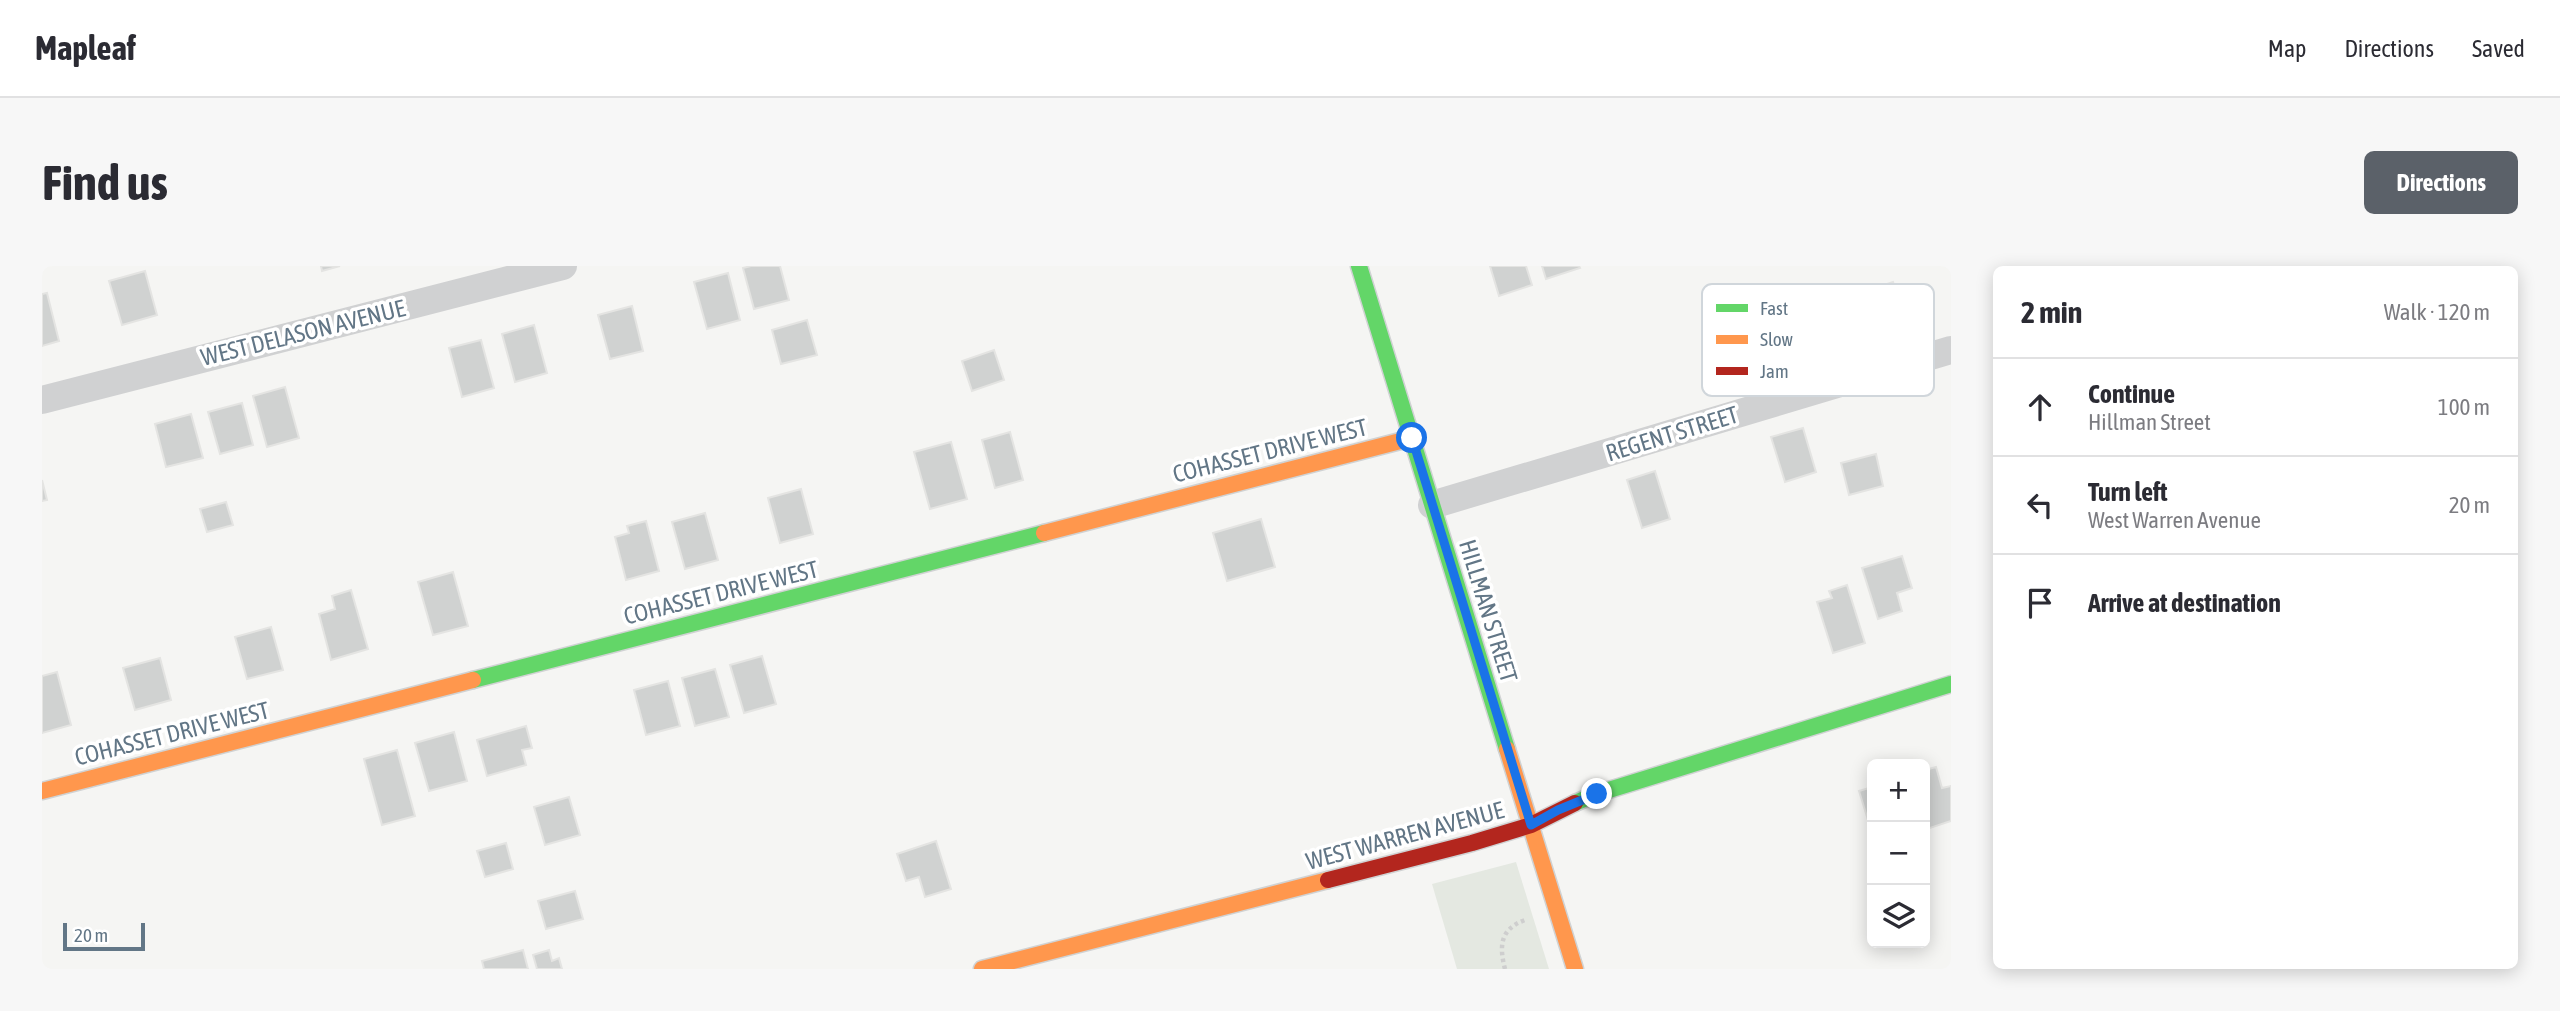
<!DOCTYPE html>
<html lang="en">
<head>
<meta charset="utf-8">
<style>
  body { margin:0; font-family:"Asap Condensed",sans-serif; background:#f7f7f7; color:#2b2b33 }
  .controls { position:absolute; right:21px; bottom:21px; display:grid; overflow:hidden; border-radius:10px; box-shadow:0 4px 18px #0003 }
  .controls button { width:63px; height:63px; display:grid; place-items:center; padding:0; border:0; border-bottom:2px solid #e1e1e2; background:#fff; color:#2b2b33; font:35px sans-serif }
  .scale { position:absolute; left:21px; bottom:18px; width:82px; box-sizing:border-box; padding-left:7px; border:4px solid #627686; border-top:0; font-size:19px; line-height:24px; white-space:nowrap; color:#627686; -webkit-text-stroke:5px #fff; paint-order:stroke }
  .stop { position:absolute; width:21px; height:21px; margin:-16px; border:5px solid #1a73e8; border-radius:50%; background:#fff }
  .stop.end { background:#1a73e8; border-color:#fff; box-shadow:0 2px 7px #0008 }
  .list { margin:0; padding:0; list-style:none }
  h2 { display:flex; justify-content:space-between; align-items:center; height:91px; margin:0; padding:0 28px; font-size:30px }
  h2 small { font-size:23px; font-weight:400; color:#7c7c81 }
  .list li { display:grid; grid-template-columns:46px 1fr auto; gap:21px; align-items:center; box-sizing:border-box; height:98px; padding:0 28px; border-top:2px solid #e1e1e2 }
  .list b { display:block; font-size:26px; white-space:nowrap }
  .list p { margin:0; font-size:23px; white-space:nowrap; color:#7c7c81 }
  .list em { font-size:23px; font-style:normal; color:#7c7c81 }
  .icon { flex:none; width:38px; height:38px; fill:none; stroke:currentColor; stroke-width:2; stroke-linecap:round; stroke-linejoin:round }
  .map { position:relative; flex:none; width:1909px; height:703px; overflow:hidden; border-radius:10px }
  header { display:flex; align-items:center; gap:42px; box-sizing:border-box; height:98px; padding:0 35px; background:#fff; border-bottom:2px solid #e1e1e2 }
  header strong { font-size:33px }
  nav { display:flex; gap:38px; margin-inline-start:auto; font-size:24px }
  .intro { display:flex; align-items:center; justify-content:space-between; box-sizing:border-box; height:168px; padding:0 42px }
  h1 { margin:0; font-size:49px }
  .button { padding:18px 32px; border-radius:10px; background:#5b6169; color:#fff; font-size:24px; font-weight:700 }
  main { display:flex; gap:42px; padding:0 42px }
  aside { flex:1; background:#fff; border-radius:10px; box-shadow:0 4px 18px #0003 }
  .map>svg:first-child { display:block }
  .green { fill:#e4e8e1 }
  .building { fill:#d0d2d1; stroke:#e4e4e2; stroke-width:2 }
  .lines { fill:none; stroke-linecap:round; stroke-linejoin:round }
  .fast-casing { stroke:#d0d2d3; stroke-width:19 }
  .slow-casing { stroke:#d0d2d3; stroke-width:19 }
  .jam-casing { stroke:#d0d2d3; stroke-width:19 }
  .path { stroke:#cecece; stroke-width:4.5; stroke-dasharray:3.5 3.5; stroke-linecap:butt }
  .street { stroke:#d0d1d2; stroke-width:28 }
  .fast { stroke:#63d668; stroke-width:16 }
  .slow { stroke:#ff974d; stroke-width:16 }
  .jam { stroke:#b3261e; stroke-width:16 }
  .route { stroke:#1a73e8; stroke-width:9 }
  .labels { text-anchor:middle; stroke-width:7; stroke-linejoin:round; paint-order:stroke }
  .street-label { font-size:24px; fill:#627686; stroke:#fff }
  .key { fill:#fff; stroke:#d0d6db; stroke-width:2 }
  .key-label { font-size:19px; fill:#627686 }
</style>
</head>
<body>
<header>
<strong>Mapleaf</strong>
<nav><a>Map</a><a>Directions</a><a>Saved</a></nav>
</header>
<div class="intro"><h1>Find us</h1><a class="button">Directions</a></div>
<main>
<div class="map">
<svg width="1909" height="703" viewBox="0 0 1909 703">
  <rect width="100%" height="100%" fill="#f5f5f3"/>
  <!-- green -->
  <polygon class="green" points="1474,596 1507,703 1415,703 1390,618"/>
  <!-- building -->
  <g class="building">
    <polygon points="279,0 298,0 280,5"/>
    <polygon points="709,0 738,0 747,34 712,43 701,2"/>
    <polygon points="1448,0 1484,0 1490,19 1457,30"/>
    <polygon points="1500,0 1537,0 1538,2 1504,13"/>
    <polygon points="103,5 115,49 80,59 67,15"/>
    <polygon points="686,7 698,54 665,63 652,16"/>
    <polygon points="1851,16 1865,62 1835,72 1821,26"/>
    <polygon points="5,27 17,75 0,80 0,28"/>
    <polygon points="590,40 601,85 568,93 556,49"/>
    <polygon points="765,54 775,89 739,98 730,64"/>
    <polygon points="492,59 505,107 473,116 460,68"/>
    <polygon points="439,74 452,122 420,131 407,82"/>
    <polygon points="952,84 962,114 930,125 920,95"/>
    <polygon points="243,121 257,172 225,181 211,130"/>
    <polygon points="200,137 211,179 178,188 166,146"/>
    <polygon points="149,148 161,192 124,201 113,158"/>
    <polygon points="1761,162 1774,206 1743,216 1729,171"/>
    <polygon points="968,166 981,214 953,222 940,174"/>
    <polygon points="909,176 925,233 888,243 872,186"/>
    <polygon points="1834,188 1841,220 1807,229 1799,197"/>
    <polygon points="1613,205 1628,253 1600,262 1585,214"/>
    <polygon points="0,214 5,234 0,235"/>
    <polygon points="759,223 771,268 738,277 726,232"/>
    <polygon points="184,236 191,259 165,266 158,243"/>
    <polygon points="663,247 676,294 643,303 630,256"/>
    <polygon points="1219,253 1233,301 1185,315 1171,267"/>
    <polygon points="604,255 617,305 584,314 573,271 587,267 585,260"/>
    <polygon points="1860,290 1870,322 1855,327 1860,345 1836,353 1820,302"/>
    <polygon points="411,306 426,360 391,369 376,316"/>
    <polygon points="1805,319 1823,377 1791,387 1775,336 1790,332 1787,325"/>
    <polygon points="309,324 326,383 289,394 277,348 293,343 290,330"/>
    <polygon points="229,361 241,404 205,413 193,371"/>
    <polygon points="720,390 734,438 702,447 688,399"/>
    <polygon points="118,392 129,434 93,444 81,402"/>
    <polygon points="673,403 687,451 653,460 640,412"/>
    <polygon points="15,406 29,459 0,467 0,410"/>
    <polygon points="626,415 638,460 604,469 592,424"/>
    <polygon points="484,460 490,482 480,484 484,499 445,510 435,474"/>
    <polygon points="412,466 425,515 387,525 373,477"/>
    <polygon points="355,484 373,550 340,559 322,493"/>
    <polygon points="1894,501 1900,522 1909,520 1909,555 1885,563 1883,504"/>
    <polygon points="1830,521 1830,567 1817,525"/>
    <polygon points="527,531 538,569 503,579 492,541"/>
    <polygon points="894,575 909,623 883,631 877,611 864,615 855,588"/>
    <polygon points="464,577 471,603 443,611 435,585"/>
    <polygon points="533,625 541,653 504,663 496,635"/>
    <polygon points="481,684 486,703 442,703 440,695"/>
    <polygon points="507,684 510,695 517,692 520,703 495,703 491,689"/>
  </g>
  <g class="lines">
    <!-- fast casing -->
    <g class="fast-casing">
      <g id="fast">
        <polyline points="1317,0 1465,483"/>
        <polyline points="431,414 1002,267"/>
        <polyline points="1533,537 1554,528 1909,418"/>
      </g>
    </g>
    <!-- slow casing -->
    <g class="slow-casing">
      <g id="slow">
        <polyline points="1002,267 1370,172"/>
        <polyline points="1465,483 1533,703"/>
        <polyline points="0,525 431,414"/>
        <polyline points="940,703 1286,614"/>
      </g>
    </g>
    <!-- jam casing -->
    <g class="jam-casing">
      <polyline id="jam" points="1286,614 1430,577 1489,559 1533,537"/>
    </g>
    <!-- path -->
    <path class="path" d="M1463,703C1457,680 1458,663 1483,654"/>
    <!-- street -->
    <g class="street">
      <polyline points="0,134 521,0"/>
      <polyline points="1390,239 1909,84"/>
    </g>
    <!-- fast -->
    <use href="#fast" class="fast"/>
    <!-- slow -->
    <use href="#slow" class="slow"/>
    <!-- jam -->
    <use href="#jam" class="jam"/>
  </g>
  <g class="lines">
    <!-- route -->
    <polyline class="route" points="1370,172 1489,559 1516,544 1555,528"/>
  </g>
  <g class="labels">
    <!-- street labels -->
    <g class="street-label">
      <text transform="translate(261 67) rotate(-14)" y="8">WEST DELASON AVENUE</text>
      <text transform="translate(1630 168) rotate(-17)" y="8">REGENT STREET</text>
      <text transform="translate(1228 185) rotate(-14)" y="8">COHASSET DRIVE WEST</text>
      <text transform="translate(679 327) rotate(-14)" y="8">COHASSET DRIVE WEST</text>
      <text transform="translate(1446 345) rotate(73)" y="8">HILLMAN STREET</text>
      <text transform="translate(130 468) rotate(-14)" y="8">COHASSET DRIVE WEST</text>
      <text transform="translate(1363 570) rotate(-15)" y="8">WEST WARREN AVENUE</text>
    </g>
  </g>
  <!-- legend -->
  <rect x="1660" y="18" width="232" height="112" rx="10" class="key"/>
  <rect x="1674" y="38" width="32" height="8" fill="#63d668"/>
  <rect x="1674" y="69" width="32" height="9" fill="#ff974d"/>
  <rect x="1674" y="101" width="32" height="8" fill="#b3261e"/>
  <g class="key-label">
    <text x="1718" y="49">Fast</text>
    <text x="1718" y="80">Slow</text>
    <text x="1718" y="112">Jam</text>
  </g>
</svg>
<div class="controls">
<button>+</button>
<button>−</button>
<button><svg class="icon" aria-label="layers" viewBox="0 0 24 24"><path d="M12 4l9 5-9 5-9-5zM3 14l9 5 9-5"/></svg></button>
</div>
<div class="scale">20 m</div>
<div class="stop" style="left:1370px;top:172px"></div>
<div class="stop end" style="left:1555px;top:528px"></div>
</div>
<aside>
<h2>2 min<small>Walk · 120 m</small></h2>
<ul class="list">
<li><svg class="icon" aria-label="ahead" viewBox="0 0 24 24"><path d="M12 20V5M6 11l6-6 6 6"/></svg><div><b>Continue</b><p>Hillman Street</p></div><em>100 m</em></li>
<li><svg class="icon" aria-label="left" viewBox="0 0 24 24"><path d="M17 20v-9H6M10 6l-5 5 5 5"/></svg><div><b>Turn left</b><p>West Warren Avenue</p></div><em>20 m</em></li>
<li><svg class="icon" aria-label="arrive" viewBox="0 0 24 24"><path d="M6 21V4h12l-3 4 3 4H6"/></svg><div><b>Arrive at destination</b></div></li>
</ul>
</aside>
</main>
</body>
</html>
